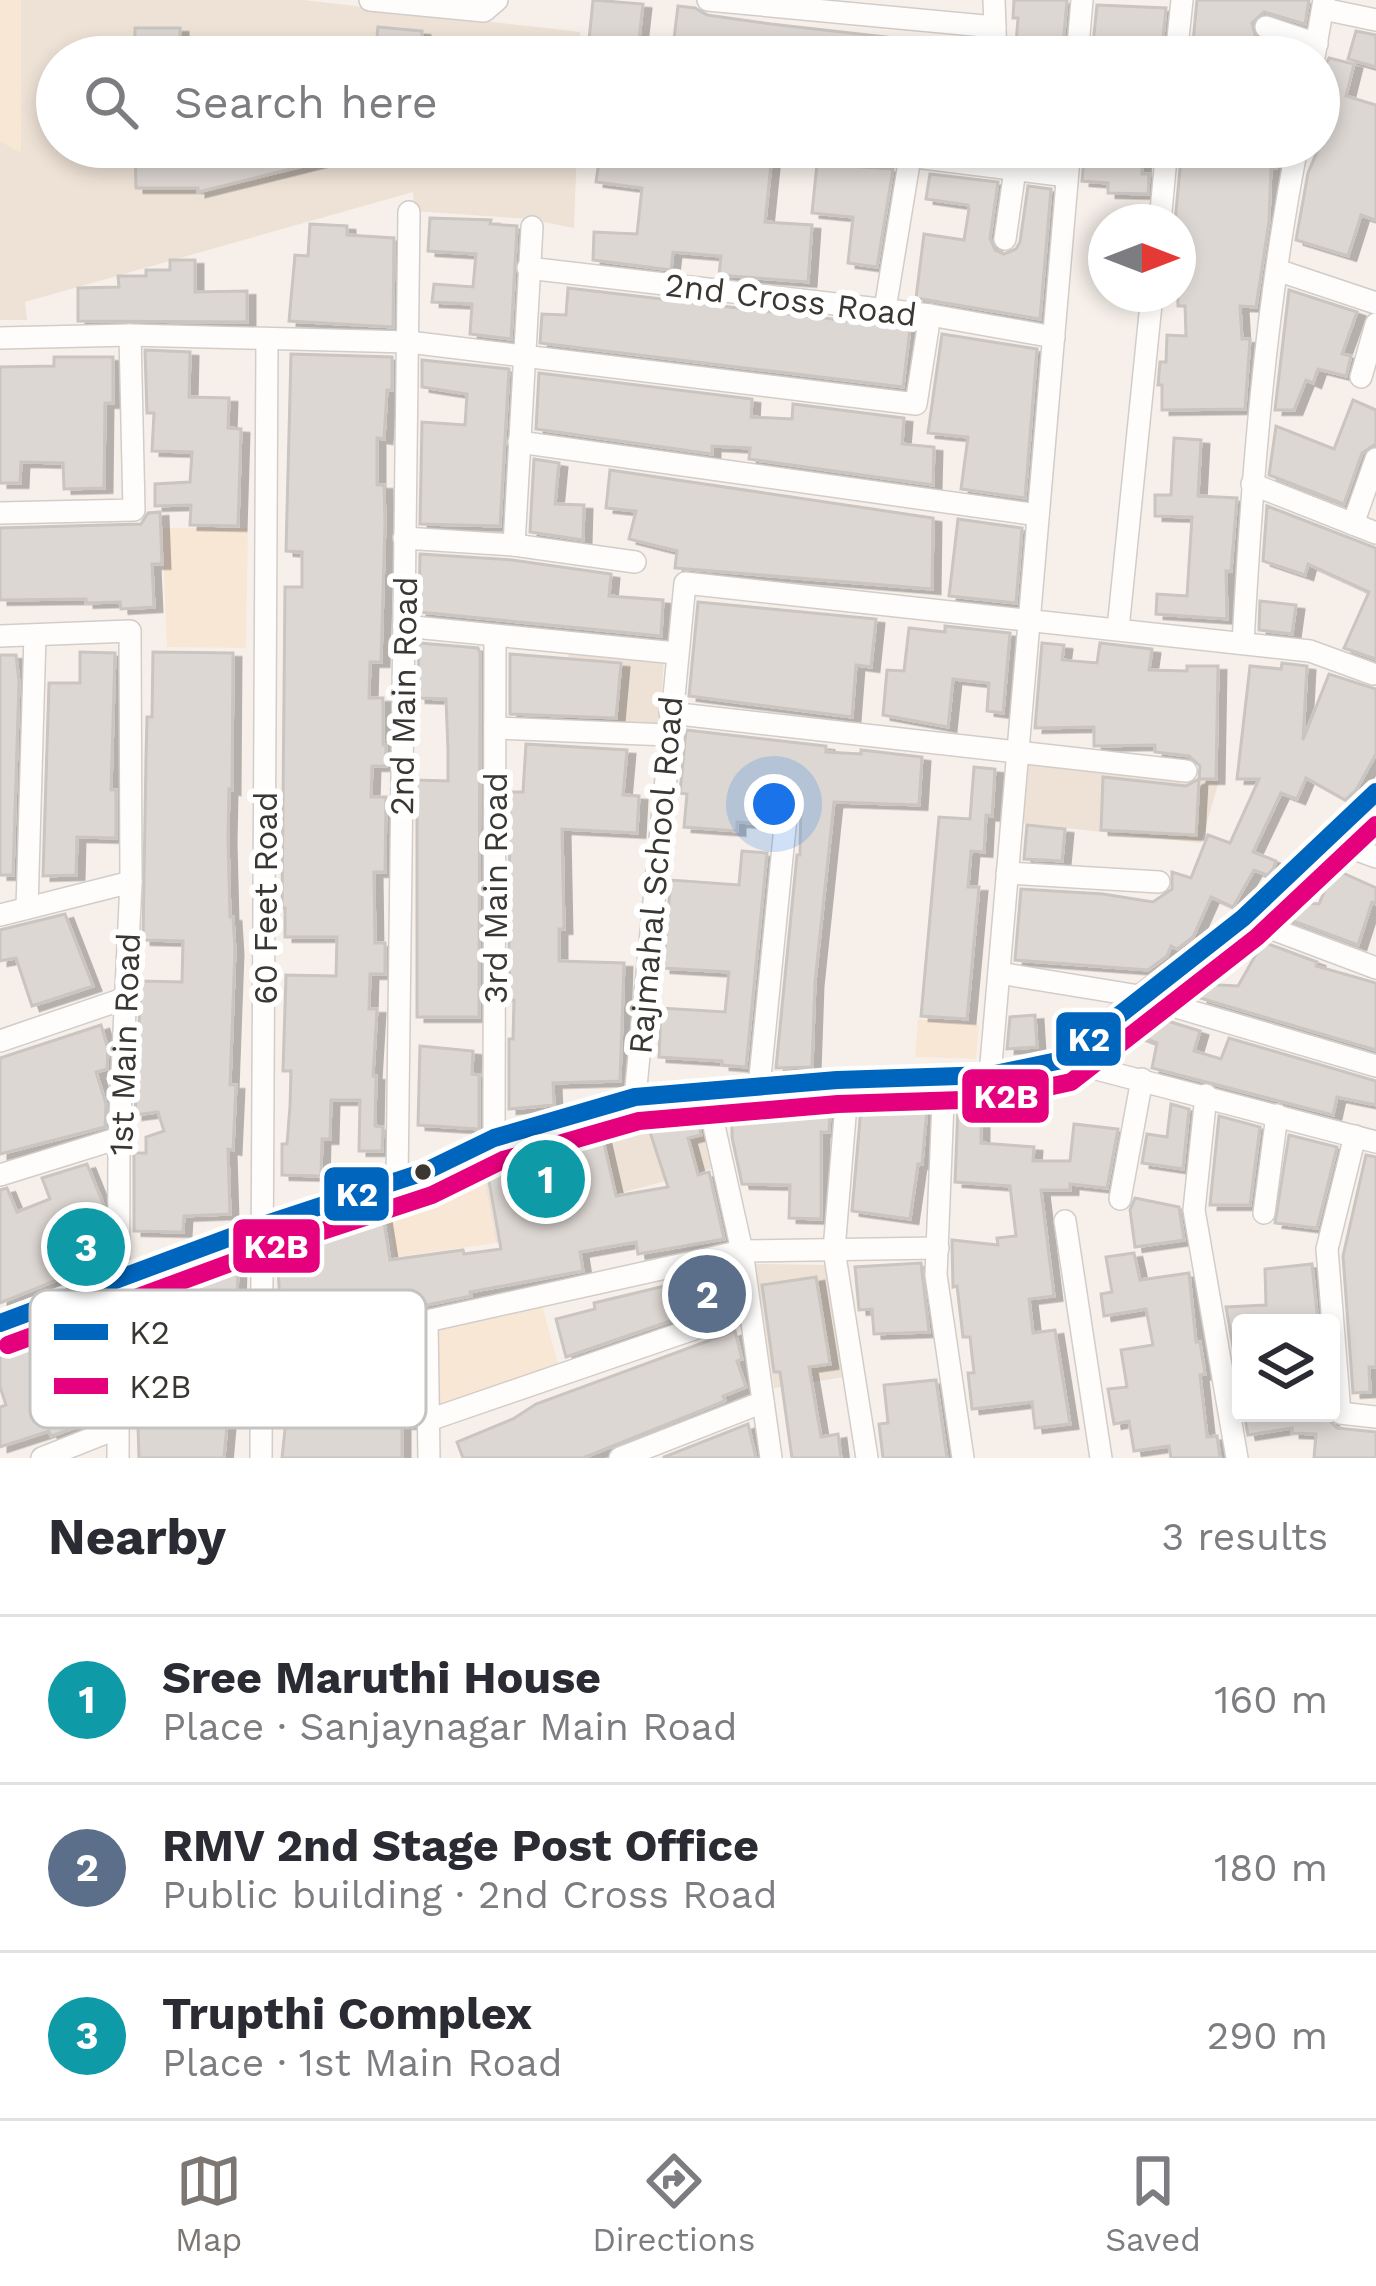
<!DOCTYPE html>
<html lang="en">
<head>
<meta charset="utf-8">
<style>
  body { margin:0; font-family:"Work Sans",sans-serif; background:#f7f7f7; color:#2b2b33 }
  .controls { position:absolute; right:36px; bottom:36px; display:grid; overflow:hidden; border-radius:12px; box-shadow:0 6px 18px #0003 }
  .controls button { width:108px; height:108px; display:grid; place-items:center; padding:0; border:0; border-bottom:3px solid #e1e1e2; background:#fff; color:#2b2b33; font:60px sans-serif }
  .compass { position:absolute; left:1088px; top:204px; width:108px; height:108px; border-radius:50%; background:#fff; box-shadow:0 6px 18px #0003; rotate:90deg }
  .you { position:absolute; left:774px; top:804px; width:42px; height:42px; margin:-30px; border:9px solid #fff; border-radius:50%; background:#1a73e8; box-shadow:0 0 0 18px #1a73e833 }
  .badge { display:grid; place-items:center; width:78px; height:78px; border-radius:50%; background:#7c7772; color:#fff; font-size:39px; font-weight:700 }
  .pin { position:absolute; translate:-50% -50%; border:6px solid #fff; box-shadow:0 3px 12px #0006 }
  .list { margin:0; padding:0; list-style:none }
  h2 { display:flex; justify-content:space-between; align-items:center; height:156px; margin:0; padding:0 48px; font-size:51px }
  h2 small { font-size:39px; font-weight:400; color:#7c7c81 }
  .list li { display:grid; grid-template-columns:78px 1fr auto; gap:36px; align-items:center; box-sizing:border-box; height:168px; padding:0 48px; border-top:3px solid #e1e1e2 }
  .list b { display:block; font-size:45px; white-space:nowrap }
  .list p { margin:0; font-size:39px; white-space:nowrap; color:#7c7c81 }
  .list em { font-size:39px; font-style:normal; color:#7c7c81 }
  .icon { flex:none; width:66px; height:66px; fill:none; stroke:currentColor; stroke-width:2; stroke-linecap:round; stroke-linejoin:round }
  .map { position:relative; flex:none; width:1376px; height:1458px; overflow:hidden }
  .search { position:absolute; background:#fff; box-shadow:0 6px 18px #0003; left:36px; right:36px; top:36px; height:132px; display:flex; align-items:center; gap:30px; box-sizing:border-box; padding:0 42px; border-radius:66px; color:#7c7c81; font-size:45px }
  .sheet { height:660px; background:#fff }
  nav { display:flex; justify-content:space-around; align-items:center; box-sizing:border-box; height:168px; border-top:3px solid #e1e1e2; background:#fff; font-size:33px; color:#7c7c81 }
  nav a { display:grid; justify-items:center; gap:6px }
  nav .on { color:#7c7772 }
  .map>svg:first-child { display:block }
  .built { fill:#eee2d6 }
  .green { fill:#f9e7d6 }
  .building { fill:#ddd7d3; stroke:#cac5c1; stroke-width:3; filter:url(#shadow) }
  .lines { fill:none; stroke-linecap:round; stroke-linejoin:round }
  .minor-casing { stroke:#d2cdc9; stroke-width:24 }
  .minor { stroke:#fefdfc; stroke-width:21 }
  .bus-1-casing { stroke:#fff; stroke-width:27 }
  .bus-2-casing { stroke:#fff; stroke-width:27 }
  .bus-1 { stroke:#0065bd; stroke-width:18 }
  .bus-2 { stroke:#e5007d; stroke-width:18 }
  .bus-dot { fill:#3a3632; stroke:#fff; stroke-width:4.5 }
  .labels { text-anchor:middle; stroke-width:12; stroke-linejoin:round; paint-order:stroke }
  .street-label { font-size:33px; fill:#3a3632; stroke:#fff }
  .key { fill:#fff; stroke:#c4c3c2; stroke-width:3 }
  .key-label { font-size:33px; fill:#3a3632 }
  .line-badge { stroke:#fff; stroke-width:4.5 }
  .badge-label { font-size:33px; text-anchor:middle; font-weight:bold; fill:#fff }
</style>
</head>
<body>
<div class="map">
<svg width="1376" height="1458" viewBox="0 0 1376 1458">
  <defs>
    <filter id="shadow"><feDropShadow dx="8" dy="4.5" stdDeviation="0" flood-color="#0004"/></filter>
  </defs>
  <rect width="100%" height="100%" fill="#f7f0ea"/>
  <!-- built -->
  <g class="built">
    <polygon points="0,0 304,0 580,32 580,57 57,57 57,147 577,147 574,228 528,219 414,211 413,192 25,302 27,320 0,320"/>
    <polygon points="569,652 664,660 659,731 564,724"/>
    <polygon points="1027,760 1219,781 1201,843 1021,823"/>
    <polygon points="702,1101 718,1167 531,1217 535,1237 496,1243 481,1162 498,1154 628,1115"/>
    <polygon points="755,1264 827,1265 845,1377 774,1388"/>
  </g>
  <!-- green -->
  <g class="green">
    <polygon points="0,0 21,0 21,153 0,141"/>
    <polygon points="162,528 248,528 246,648 167,647"/>
    <polygon points="918,1019 979,1025 976,1059 915,1057"/>
    <polygon points="481,1162 496,1243 396,1257 385,1202"/>
    <polygon points="542,1305 560,1371 435,1412 434,1331"/>
  </g>
  <!-- building -->
  <g class="building">
    <polygon points="593,0 643,4 637,57 611,57 613,42 589,40"/>
    <polygon points="1014,0 1067,0 1062,57 1015,57 1018,18 1013,18"/>
    <polygon points="1197,0 1309,0 1305,24 1264,12 1252,23 1256,38 1299,54 1298,57 1210,57 1192,53"/>
    <polygon points="1097,5 1166,8 1161,57 1130,55 1130,47 1093,44"/>
    <polygon points="678,6 695,8 707,15 771,24 975,47 974,57 672,55"/>
    <polygon points="378,27 422,31 420,57 375,57"/>
    <rect x="135" y="28" width="45" height="29"/>
    <polygon points="1356,31 1376,35 1376,67 1348,59"/>
    <polygon points="1329,58 1354,64 1346,96 1376,105 1376,220 1361,215 1348,256 1296,240 1308,173 1319,147 1319,78"/>
    <polygon points="135,147 355,147 356,153 198,192 198,188 136,188"/>
    <polygon points="601,147 716,147 772,155 765,222 812,225 808,282 719,275 721,256 673,252 671,270 593,260 594,232 637,234 642,188 596,182"/>
    <polygon points="1085,147 1143,147 1142,174 1149,174 1148,194 1108,193 1108,183 1082,181"/>
    <polygon points="1182,147 1281,147 1276,168 1271,167 1269,221 1256,307 1240,306 1242,339 1250,339 1245,409 1162,410 1162,385 1158,385 1160,362 1166,362 1167,335 1186,336 1185,306 1178,306 1175,222"/>
    <polygon points="817,164 893,169 877,267 848,263 853,217 812,213"/>
    <polygon points="930,174 998,182 990,238 995,250 1004,254 1016,249 1020,242 1028,186 1051,189 1040,319 916,298 924,234 964,240 969,209 968,205 926,199"/>
    <polygon points="430,218 491,220 490,224 517,226 511,339 470,334 472,304 432,302 434,284 473,287 476,254 428,251"/>
    <polygon points="310,224 347,226 347,235 394,238 393,327 289,321 295,255 308,256"/>
    <polygon points="170,260 195,260 195,292 247,291 247,322 78,321 78,288 119,287 118,276 146,276 146,270 170,270"/>
    <polygon points="568,288 910,328 903,387 540,343 542,314 566,315"/>
    <polygon points="1289,290 1357,312 1342,354 1351,356 1346,376 1318,369 1313,383 1306,380 1294,410 1275,410"/>
    <polygon points="942,334 1037,349 1025,498 961,489 968,437 928,433"/>
    <polygon points="145,350 190,352 189,397 229,398 228,428 241,429 238,526 190,525 191,505 155,506 155,484 190,482 192,452 152,451 154,413 147,413"/>
    <polygon points="291,354 392,357 392,390 387,390 384,439 377,438 377,485 384,485 385,522 381,662 370,662 369,698 383,698 383,745 386,745 386,766 372,766 371,797 386,797 385,872 374,872 375,943 385,943 385,974 370,974 369,1009 377,1009 373,1076 376,1076 375,1126 383,1127 382,1151 359,1151 360,1100 331,1100 330,1139 322,1139 321,1176 282,1175 282,1144 287,1144 290,1106 291,1071 283,1071 286,975 336,976 337,937 285,937 285,908 282,908 285,587 302,587 302,552 286,551"/>
    <polygon points="54,357 113,357 113,403 105,403 104,488 64,489 63,463 21,462 20,483 0,483 0,367 54,366"/>
    <polygon points="422,360 509,369 500,526 420,524 422,422 465,425 467,394 422,387"/>
    <polygon points="539,373 752,399 751,417 792,419 793,404 904,418 902,444 934,447 933,485 749,459 750,448 712,446 712,454 536,429"/>
    <polygon points="1353,400 1376,410 1376,444 1362,453 1344,504 1269,475 1276,426 1334,449"/>
    <polygon points="1174,438 1201,440 1198,496 1237,498 1231,571 1226,571 1227,619 1156,614 1157,594 1187,596 1192,517 1155,516 1155,495 1171,495"/>
    <polygon points="534,459 559,463 555,504 584,505 583,540 530,532"/>
    <polygon points="610,470 933,518 932,589 675,568 677,551 629,539 636,511 606,508"/>
    <polygon points="1267,506 1376,548 1376,659 1344,648 1369,592 1308,564 1305,575 1263,561"/>
    <polygon points="160,512 162,564 152,564 154,607 121,609 120,602 86,603 86,599 0,600 0,528 141,524 148,513"/>
    <polygon points="958,519 1022,528 1016,603 949,596"/>
    <polygon points="420,554 512,560 611,574 609,596 663,600 661,636 419,612"/>
    <polygon points="1260,601 1296,605 1292,634 1259,630"/>
    <polygon points="698,602 876,619 871,667 856,665 852,717 689,696"/>
    <polygon points="945,626 1010,633 1003,713 987,711 989,683 953,679 948,727 883,715 887,670 904,671 909,628 945,632"/>
    <polygon points="419,643 478,648 480,653 479,1017 417,1017 417,780 448,781 448,750 446,699 418,698"/>
    <polygon points="1042,643 1064,645 1062,660 1097,663 1100,643 1152,649 1149,670 1187,671 1187,666 1218,666 1216,779 1199,779 1196,835 1101,830 1103,777 1186,786 1199,779 1200,766 1189,756 1155,752 1155,745 1094,746 1094,727 1035,728"/>
    <polygon points="80,652 115,653 111,790 116,790 116,838 77,837 76,875 43,876 49,683 80,683"/>
    <polygon points="153,652 233,653 232,790 229,789 228,838 230,917 233,917 235,950 230,1085 236,1085 233,1150 228,1149 230,1214 184,1216 183,1232 134,1231 134,1153 146,1153 146,1137 164,1131 158,1112 135,1115 141,981 182,982 183,941 143,940 146,758 147,717 152,717"/>
    <polygon points="510,654 621,663 616,718 510,714"/>
    <polygon points="0,655 16,655 19,682 13,875 0,875"/>
    <polygon points="1282,663 1307,666 1303,740 1329,674 1376,689 1376,754 1356,790 1345,800 1306,778 1297,799 1281,793 1253,852 1276,861 1273,869 1267,875 1254,870 1233,907 1211,897 1193,937 1177,949 1171,946 1167,956 1148,970 1015,960 1021,889 1103,894 1153,902 1172,889 1172,872 1191,878 1208,835 1230,843 1259,779 1237,779 1250,666 1281,669"/>
    <polygon points="686,730 826,746 826,752 861,754 861,750 922,757 919,805 834,802 815,982 812,1067 776,1068 797,855 800,855 801,802 790,792 780,794 772,804 770,824 737,822 737,831 684,827 687,794 680,793"/>
    <polygon points="526,744 627,750 623,795 639,796 637,833 562,829 564,929 559,929 559,961 624,963 620,1081 553,1083 554,1105 509,1109 509,1039 513,1039 514,1000 511,1000 509,964 510,792 523,792"/>
    <polygon points="974,767 995,769 992,816 986,815 984,852 971,851 968,887 979,887 967,1019 921,1016 939,817 970,819"/>
    <polygon points="1027,825 1065,829 1062,861 1024,859"/>
    <polygon points="742,851 767,853 746,1067 722,1065 722,1061 659,1057 661,1008 725,1012 729,972 663,968 671,880 739,885"/>
    <polygon points="1334,869 1376,888 1376,904 1372,902 1358,945 1277,915 1284,902 1319,904"/>
    <polygon points="65,914 93,986 32,1006 16,958 0,961 0,930"/>
    <polygon points="1263,942 1317,962 1316,966 1376,983 1376,1050 1200,998 1201,984 1238,986"/>
    <polygon points="1142,1013 1200,1031 1194,1051 1221,1059 1229,1038 1376,1081 1376,1105 1337,1097 1333,1115 1152,1068 1157,1043 1128,1032 1132,1022"/>
    <polygon points="1035,1015 1037,1047 1007,1049 1010,1017"/>
    <polygon points="101,1025 108,1049 107,1069 96,1072 106,1104 105,1127 0,1154 0,1058"/>
    <polygon points="420,1046 473,1051 472,1074 479,1075 479,1129 418,1125"/>
    <polygon points="896,1094 928,1098 922,1164 918,1164 910,1219 852,1211 862,1096 896,1100"/>
    <polygon points="831,1096 829,1132 821,1132 821,1219 789,1218 790,1185 742,1184 732,1137 732,1106 795,1107 795,1099"/>
    <polygon points="1171,1104 1189,1109 1183,1169 1142,1163 1147,1134 1167,1137"/>
    <polygon points="694,1107 701,1135 688,1138 698,1175 709,1172 724,1239 638,1254 636,1242 580,1252 583,1271 470,1292 471,1296 372,1316 371,1311 327,1318 327,1324 281,1325 277,1246 322,1233 321,1227 383,1216 390,1260 463,1250 464,1254 501,1249 487,1170 518,1164 516,1154 601,1131 616,1196 668,1187 645,1117"/>
    <polygon points="958,1107 981,1107 981,1143 1034,1147 1033,1161 1070,1161 1074,1124 1118,1129 1107,1188 1070,1184 1070,1190 1041,1190 1054,1296 1029,1299 1033,1333 1055,1330 1070,1424 1035,1428 1032,1402 972,1409 968,1373 974,1373 970,1337 963,1337 957,1286 953,1287 952,1240 998,1245 997,1238 1016,1236 1010,1186 955,1182"/>
    <polygon points="1219,1116 1260,1127 1250,1205 1210,1205"/>
    <polygon points="1289,1135 1337,1147 1317,1228 1275,1223"/>
    <polygon points="1366,1155 1376,1157 1376,1367 1369,1367 1370,1392 1353,1393 1343,1256"/>
    <polygon points="87,1164 104,1206 104,1261 0,1303 0,1190 7,1188 17,1212 50,1199 42,1178"/>
    <polygon points="1135,1198 1179,1207 1184,1240 1135,1247 1130,1210"/>
    <polygon points="1134,1253 1140,1280 1189,1273 1196,1342 1200,1342 1205,1374 1200,1375 1207,1437 1217,1436 1220,1458 1171,1458 1169,1446 1134,1451 1129,1421 1114,1424 1108,1389 1127,1387 1121,1350 1153,1345 1146,1309 1104,1316 1101,1294 1112,1292 1106,1257"/>
    <polygon points="921,1263 929,1332 874,1334 872,1309 859,1310 855,1267"/>
    <polygon points="1312,1264 1318,1323 1241,1323 1241,1369 1237,1369 1226,1307 1266,1305 1265,1269"/>
    <polygon points="222,1268 238,1268 235,1364 183,1364 182,1402 229,1402 224,1458 139,1458 134,1296 200,1295 200,1273 214,1273"/>
    <polygon points="727,1271 734,1299 566,1357 556,1319 595,1309 594,1303"/>
    <polygon points="816,1277 830,1364 809,1367 821,1437 838,1434 841,1458 792,1458 780,1372 774,1372 762,1285"/>
    <polygon points="103,1308 103,1418 51,1436 49,1431 0,1447 0,1407 6,1405 0,1387 0,1349"/>
    <polygon points="735,1331 742,1359 737,1361 746,1387 723,1396 725,1401 583,1458 463,1458 457,1442 513,1419 536,1404"/>
    <polygon points="348,1355 348,1387 412,1386 412,1424 402,1424 402,1458 282,1458 292,1362 301,1365 307,1359"/>
    <polygon points="936,1380 947,1458 883,1458 879,1424 888,1423 884,1385"/>
    <polygon points="1244,1413 1326,1417 1337,1428 1376,1432 1376,1458 1314,1458 1316,1434 1292,1433 1292,1428 1248,1435"/>
    <polygon points="748,1424 756,1458 664,1458 664,1457"/>
  </g>
  <g class="lines">
    <!-- minor casing -->
    <g class="minor-casing">
      <g id="minor">
        <polyline points="370,0 484,11 497,0"/>
        <polyline points="708,0 995,27"/>
        <polyline points="994,0 996,57"/>
        <polyline points="1323,9 1376,20"/>
        <polyline points="1266,27 1317,44"/>
        <polyline points="1077,57 1082,0"/>
        <polyline points="1176,57 1182,0"/>
        <polyline points="1314,57 1324,0"/>
        <polyline points="836,147 1067,176"/>
        <polyline points="1160,222 1167,147"/>
        <polyline points="1005,239 1015,170"/>
        <polyline points="528,268 930,315 1054,337"/>
        <polyline points="1277,270 1376,303"/>
        <polyline points="885,309 910,157"/>
        <polyline points="0,338 130,335 409,342 916,404 930,315"/>
        <polyline points="1361,377 1376,324"/>
        <polyline points="519,442 1038,515"/>
        <polyline points="1252,484 1376,533"/>
        <polyline points="0,513 134,510 130,335"/>
        <polyline points="1353,524 1376,459"/>
        <polyline points="404,538 514,545 635,562"/>
        <polyline points="514,545 532,227"/>
        <polyline points="404,626 676,653"/>
        <polyline points="1118,629 1152,294"/>
        <polyline points="0,636 130,631 131,882 119,1138 118,1458"/>
        <path d="M1243,643C1252,477 1265,310 1297,147"/>
        <polyline points="670,713 1186,771"/>
        <polyline points="495,728 668,735"/>
        <polyline points="1327,839 1376,857"/>
        <polyline points="1007,873 1159,882"/>
        <polyline points="27,908 35,635"/>
        <polyline points="0,915 131,882"/>
        <polyline points="1243,918 1376,968"/>
        <polyline points="999,973 1139,996 1376,1066"/>
        <polyline points="0,1041 123,999"/>
        <polyline points="1062,1060 1376,1142"/>
        <polyline points="990,1075 1070,147"/>
        <polyline points="944,1077 936,1275 963,1458"/>
        <polyline points="848,1080 834,1250 867,1458"/>
        <polyline points="759,1087 787,807"/>
        <polyline points="706,1090 742,1251 771,1458"/>
        <polyline points="1206,1095 1194,1210 1237,1458"/>
        <polyline points="635,1097 685,583 1310,651 1373,674"/>
        <polyline points="1355,1136 1327,1249 1340,1413 1376,1417"/>
        <polyline points="494,1138 495,637"/>
        <polyline points="0,1175 119,1138"/>
        <polyline points="397,1181 409,212"/>
        <polyline points="1120,1199 1142,1079"/>
        <polyline points="1264,1213 1277,1115"/>
        <polyline points="1065,1221 1101,1458"/>
        <polyline points="427,1321 429,1458"/>
        <polyline points="0,1323 263,1225 424,1172 494,1138 635,1097 837,1080 990,1075 1062,1060 1139,996 1243,918 1376,792"/>
        <polyline points="262,1352 427,1321 742,1251 938,1248"/>
        <polyline points="429,1420 749,1310"/>
        <polyline points="42,1458 118,1428"/>
        <polyline points="261,1458 267,339"/>
        <polyline points="620,1458 763,1402"/>
      </g>
    </g>
    <!-- minor -->
    <use href="#minor" class="minor"/>
    <!-- bus-1 casing -->
    <g class="bus-1-casing">
      <polyline id="bus-1" points="0,1323 263,1225 424,1172 494,1138 635,1097 837,1080 990,1075 1062,1060 1243,918 1376,792"/>
    </g>
    <!-- bus-2 casing -->
    <g class="bus-2-casing">
      <polyline id="bus-2" points="8,1345 271,1248 432,1195 503,1160 639,1121 838,1104 993,1099 1071,1082 1257,937 1376,825"/>
    </g>
    <!-- bus-1 -->
    <use href="#bus-1" class="bus-1"/>
    <!-- bus-2 -->
    <use href="#bus-2" class="bus-2"/>
  </g>
  <!-- markers -->
  <circle class="bus-dot" cx="423" cy="1172" r="10"/>
  <g class="labels">
    <!-- street labels -->
    <g class="street-label">
      <text transform="translate(791 299) rotate(7)" y="12">2nd Cross Road</text>
      <text transform="translate(403 696) rotate(-89)" y="12">2nd Main Road</text>
      <text transform="translate(655 875) rotate(-85)" y="12">Rajmahal School Road</text>
      <text transform="translate(495 888) rotate(-90)" y="12">3rd Main Road</text>
      <text transform="translate(265 898) rotate(-90)" y="12">60 Feet Road</text>
      <text transform="translate(124 1044) rotate(-88)" y="12">1st Main Road</text>
    </g>
  </g>
  <!-- legend -->
  <rect x="30" y="1290" width="396" height="138" rx="18" class="key"/>
  <rect x="54" y="1324" width="54" height="16" fill="#0065bd"/>
  <rect x="54" y="1378" width="54" height="16" fill="#e5007d"/>
  <g class="key-label">
    <text x="129" y="1344">K2</text>
    <text x="129" y="1398">K2B</text>
  </g>
  <g class="line-badge">
    <rect x="1054" y="1010" width="69" height="58" rx="12" fill="#0065bd"/>
    <rect x="960" y="1067" width="91" height="58" rx="12" fill="#e5007d"/>
    <rect x="322" y="1165" width="69" height="58" rx="12" fill="#0065bd"/>
    <rect x="231" y="1217" width="91" height="58" rx="12" fill="#e5007d"/>
  </g>
  <g class="badge-label">
    <text x="1089" y="1051">K2</text>
    <text x="1006" y="1108">K2B</text>
    <text x="357" y="1206">K2</text>
    <text x="276" y="1258">K2B</text>
  </g>
</svg>
<div class="controls">
<button><svg class="icon" aria-label="layers" viewBox="0 0 24 24"><path d="M12 4l9 5-9 5-9-5zM3 14l9 5 9-5"/></svg></button>
</div>
<svg class="compass" viewBox="-18 -18 36 36"><path d="M0-13l5 13h-10z" fill="#e53935"/><path d="M0 13l5-13h-10z" fill="#7c7c81"/></svg>
<div class="you"></div>
<div class="pin badge" style="left:546px;top:1179px;background:#0f9aa8">1</div>
<div class="pin badge" style="left:707px;top:1294px;background:#5c6f8a">2</div>
<div class="pin badge" style="left:86px;top:1247px;background:#0f9aa8">3</div>
<div class="search"><svg class="icon" aria-label="search" viewBox="0 0 24 24"><circle cx="10" cy="10" r="6"/><path d="M15 15l6 6"/></svg>Search here</div>
</div>
<section class="sheet">
<h2>Nearby<small>3 results</small></h2>
<ul class="list">
<li><span class="badge" style="background:#0f9aa8">1</span><div><b>Sree Maruthi House</b><p>Place · Sanjaynagar Main Road</p></div><em>160 m</em></li>
<li><span class="badge" style="background:#5c6f8a">2</span><div><b>RMV 2nd Stage Post Office</b><p>Public building · 2nd Cross Road</p></div><em>180 m</em></li>
<li><span class="badge" style="background:#0f9aa8">3</span><div><b>Trupthi Complex</b><p>Place · 1st Main Road</p></div><em>290 m</em></li>
</ul>
</section>
<nav>
<a class="on"><svg class="icon" aria-label="map" viewBox="0 0 24 24"><path d="M3 6l6-2 6 2 6-2v14l-6 2-6-2-6 2zM9 4v14M15 6v14"/></svg>Map</a>
<a><svg class="icon" aria-label="directions" viewBox="0 0 24 24"><path d="M12 3l9 9-9 9-9-9zM9 14v-3h6M13 9l2 2-2 2"/></svg>Directions</a>
<a><svg class="icon" aria-label="saved" viewBox="0 0 24 24"><path d="M7 4h10v16l-5-4-5 4z"/></svg>Saved</a>
</nav>
</body>
</html>
